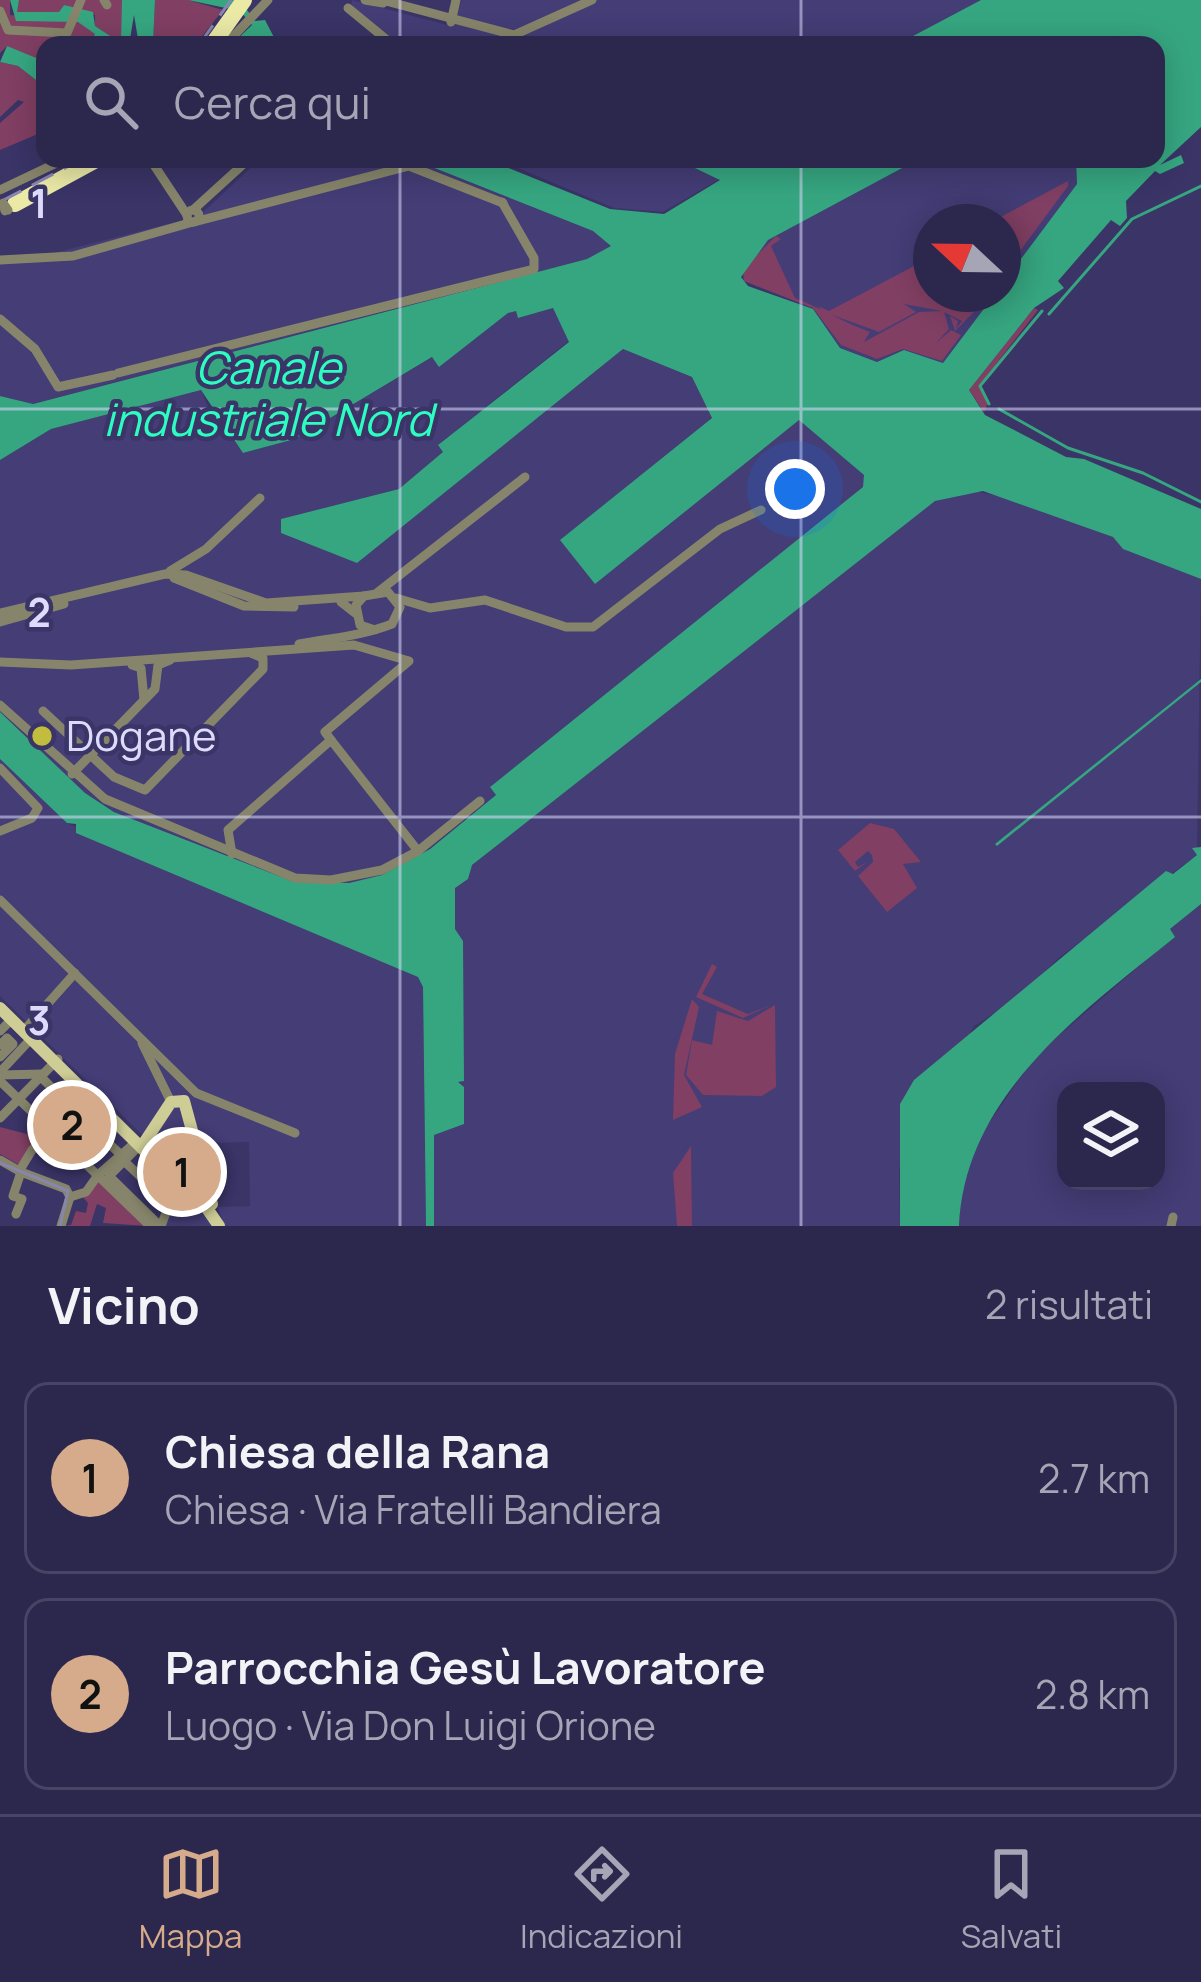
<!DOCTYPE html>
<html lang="it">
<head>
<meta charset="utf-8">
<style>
  body { margin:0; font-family:Manrope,sans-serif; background:#342f54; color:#f1f3f6 }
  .controls { position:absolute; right:36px; bottom:36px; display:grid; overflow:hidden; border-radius:24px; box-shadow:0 6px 30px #0003 }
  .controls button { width:108px; height:108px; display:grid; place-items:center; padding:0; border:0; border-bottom:3px solid #484465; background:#2c274d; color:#f1f3f6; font:60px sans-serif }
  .compass { position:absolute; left:913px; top:204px; width:108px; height:108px; border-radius:50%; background:#2c274d; box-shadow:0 6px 30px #0003; rotate:292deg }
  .you { position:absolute; left:795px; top:489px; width:42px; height:42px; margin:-30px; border:9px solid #fff; border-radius:50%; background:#1a73e8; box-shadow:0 0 0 18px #1a73e833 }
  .badge { display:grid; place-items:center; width:78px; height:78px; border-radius:50%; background:#d6ab8b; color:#111; font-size:39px; font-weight:700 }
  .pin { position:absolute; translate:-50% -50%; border:6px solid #fff; box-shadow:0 3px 12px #0006 }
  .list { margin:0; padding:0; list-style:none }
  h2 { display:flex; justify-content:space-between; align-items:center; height:156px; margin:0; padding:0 48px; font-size:51px }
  h2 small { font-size:39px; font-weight:400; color:#a6a5b6 }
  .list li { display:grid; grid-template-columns:78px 1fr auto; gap:36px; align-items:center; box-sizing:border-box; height:192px; margin:0 24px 24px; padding:0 24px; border:3px solid #484465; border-radius:24px }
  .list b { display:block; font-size:45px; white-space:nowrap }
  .list p { margin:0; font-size:39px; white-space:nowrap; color:#a6a5b6 }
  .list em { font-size:39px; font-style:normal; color:#a6a5b6 }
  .icon { flex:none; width:66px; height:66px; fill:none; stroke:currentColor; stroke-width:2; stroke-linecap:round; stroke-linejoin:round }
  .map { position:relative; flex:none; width:1201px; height:1226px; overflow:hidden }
  .search { position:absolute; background:#2c274d; box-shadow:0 6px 30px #0003; left:36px; right:36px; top:36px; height:132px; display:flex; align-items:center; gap:30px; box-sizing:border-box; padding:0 42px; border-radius:24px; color:#a6a5b6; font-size:45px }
  .sheet { height:588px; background:#2c274d }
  nav { display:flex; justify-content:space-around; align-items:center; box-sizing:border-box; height:168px; border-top:3px solid #484465; background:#2c274d; font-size:33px; color:#a6a5b6 }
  nav a { display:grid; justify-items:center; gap:6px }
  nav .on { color:#d6ab8b }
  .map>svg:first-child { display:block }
  .built { fill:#443d76; fill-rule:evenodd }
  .green { fill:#803f63 }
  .water { fill:#36a681 }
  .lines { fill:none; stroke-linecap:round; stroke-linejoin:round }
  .stream { stroke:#36a681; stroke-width:3 }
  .minor { stroke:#86856b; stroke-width:9 }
  .major { stroke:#cecd96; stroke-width:12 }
  .highway { stroke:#eae9a6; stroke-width:16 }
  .tram { stroke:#8885ae; stroke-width:3 }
  .rail { stroke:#8885ae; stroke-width:3; stroke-dasharray:24 12; stroke-linecap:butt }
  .minor-bridge { stroke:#86856b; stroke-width:9 }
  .grid { fill:none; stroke:#dcdbfb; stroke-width:3; stroke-opacity:0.55 }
  .poi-dot { fill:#c2bd3f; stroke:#3a3467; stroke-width:4.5 }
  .labels { text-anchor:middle; stroke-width:9; stroke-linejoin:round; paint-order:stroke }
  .poi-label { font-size:42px; fill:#dcdbfb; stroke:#3a3467; text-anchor:start }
  .water-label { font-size:45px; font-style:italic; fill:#2efdc1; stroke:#3a3467 }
  .grid-label { font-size:39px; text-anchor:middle; font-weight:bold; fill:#dcdbfb; stroke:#3a3467; stroke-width:9; stroke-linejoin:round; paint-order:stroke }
</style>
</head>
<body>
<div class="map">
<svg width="1201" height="1226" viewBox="0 0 1201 1226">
  <rect width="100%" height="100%" fill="#3a3467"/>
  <!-- built -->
  <g class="built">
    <polygon points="352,0 451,26 462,0 981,0 896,45 399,45 351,7"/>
    <polygon points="260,159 412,159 593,231 612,246 587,259 32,404 0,396 0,258 34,258 199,216"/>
    <polygon points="496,159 676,159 720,179 663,212 614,208"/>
    <polygon points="919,159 1076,159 1077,184 1003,283 1003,222 931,222 931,294 995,294 943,363 904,350 877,362 840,348 813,309 743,281 742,269 768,240"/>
    <polygon points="553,308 569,341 439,444 444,452 399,489 282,519 283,527 357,562 623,349 692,377 712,418 560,540 799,420 864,475 864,487 491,786 497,794 429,849 382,875 349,883 318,885 271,877 115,812 85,793 0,712 0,460 51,429 201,390 209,409 244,453 295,439 433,357 440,366 508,313 517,310 519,318"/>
    <polygon points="969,490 1009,498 1113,537 1123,549 1201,579 1197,855 1060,957 1011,1003 974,1026 899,1169 900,1226 434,1226 434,1135 463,1087 458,1082 463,1081 463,941 455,929 455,887 468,879 471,866 907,520 935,501"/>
    <polygon points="0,759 67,823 418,977 423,987 426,1226 224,1226 218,1207 250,1206 249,1142 207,1143 173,1165 0,996"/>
    <path d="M1201,904V1226H959L961,1191L978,1139L1035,1056L1174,936L1169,930ZM1066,1091H1156V1181H1066Z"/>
    <polygon points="185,1184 216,1226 162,1226"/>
  </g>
  <!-- green -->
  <g class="green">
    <polygon points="0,0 10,0 10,15 78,21 95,34 88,45 45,45 45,74 7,46 0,53"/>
    <polygon points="19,0 122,0 122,44 95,26 95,15 64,5 59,12 16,12"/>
    <polygon points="155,0 188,0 223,10 195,45 153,45"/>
    <polygon points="0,62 18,66 45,87 45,131 0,150 0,123 24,102 18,100 0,117"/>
    <polygon points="1069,159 1068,186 1003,274 1003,260 1017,242 1004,243 1003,222 993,221 1068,181"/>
    <path d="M776,236L781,239L771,246L795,298C821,308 843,322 870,332L864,342L919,312L942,311L904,304L916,312L879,332L824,312L817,306L829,311L931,257V294H969L980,306L955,331L950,316L958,321L956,329L962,321L944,312L949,329L935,344L951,330L961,335L942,361L903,349L877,359L841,345L813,308L744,281L743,269Z"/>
    <polygon points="1034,308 1038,310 980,385 988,403 984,412 969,390"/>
    <polygon points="870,823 894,829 921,862 903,864 917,888 887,912 858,876 873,862 872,855 868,851 855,862 858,867 867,862 855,871 838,850"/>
    <polygon points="712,964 717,967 702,994 748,1014 771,1005 743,1018 696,997"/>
    <polygon points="692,999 699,1007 684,1075 702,1107 673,1120 675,1054"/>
    <polygon points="775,1005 776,1087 762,1096 703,1095 686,1075 692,1040 712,1045 717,1011 748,1021"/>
    <polygon points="40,1121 50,1131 21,1166 0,1154 0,1127 27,1134"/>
    <polygon points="691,1146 692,1226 677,1226 673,1173"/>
    <polygon points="98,1176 148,1226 103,1223 106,1208 97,1204 90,1226 63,1226 71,1225 76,1211 86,1213 88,1203 81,1195"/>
  </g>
  <!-- water -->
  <g class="water">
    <polygon points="10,0 19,0 17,12 59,12 64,5 93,12 95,26 121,43 122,0 155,0 153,45 139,45 134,15 129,45 88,45 95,34 78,22 16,21"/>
    <polygon points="188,0 240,0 255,21 265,20 278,45 231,45 252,25 240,11"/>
    <polygon points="981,0 1201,0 1201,127 1160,165 1181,155 1184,163 1160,174 1155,171 1126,201 1127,218 1120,226 1111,220 1058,281 1064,288 1034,308 969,390 985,415 1066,457 1084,459 1201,509 1201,579 1123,549 1113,537 983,491 935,501 472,865 468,879 455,888 455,929 463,941 464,1081 458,1082 464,1087 464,1124 434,1135 434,1226 426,1226 423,987 418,977 76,833 76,824 67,823 0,759 0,712 85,793 114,812 294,882 349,883 382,875 430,849 496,795 490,787 863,487 864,475 799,420 595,584 560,540 712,418 692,377 623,349 357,563 281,533 281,519 399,489 443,452 438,445 569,342 553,308 518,318 516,311 508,313 439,367 432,357 295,439 243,453 201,390 51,429 0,460 0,396 33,404 587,259 611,246 593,231 412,159 486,159 610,209 664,214 720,180 676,159 919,159 768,240 741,277 748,286 813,309 840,348 877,362 904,350 943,363 995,294 1003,294 1003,283 1077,184 1076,159 1156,159 1156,45 896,45"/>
    <polygon points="7,46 41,60 45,87 18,66 0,62"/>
    <polygon points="1201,679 1201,682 997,846 995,844"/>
    <path d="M1201,847V904L1170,929L1175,937C1081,1013 965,1095 959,1226H900V1104L914,1080L1166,871L1173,874L1197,855L1192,848Z"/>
  </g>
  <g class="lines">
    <!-- stream -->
    <g class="stream">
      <polyline points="1049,314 1132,219 1201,186"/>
      <polyline points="989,404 980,386 1042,311"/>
      <polyline points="999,409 1068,448 1143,473 1201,502"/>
    </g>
    <!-- minor -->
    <g class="minor">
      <polyline points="104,0 107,5"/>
      <polyline points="365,0 383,3"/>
      <polyline points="382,0 514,35 592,0"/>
      <polyline points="348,8 393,45"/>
      <polyline points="0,11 8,30 67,33 81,0"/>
      <polyline points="451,22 456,0"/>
      <polyline points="225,45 268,0"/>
      <polyline points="150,159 187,215"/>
      <polyline points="0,190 65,159"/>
      <circle cx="193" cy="216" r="6"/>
      <polyline points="193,210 249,159"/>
      <polyline points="194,222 409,166 503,203"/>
      <polyline points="0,260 73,256 193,222"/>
      <polyline points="0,319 35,349 58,387 113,375"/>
      <polyline points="118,373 534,269 534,258 502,202"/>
      <polyline points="170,571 206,549 260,498"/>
      <polyline points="174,578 244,606 294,607"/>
      <polyline points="378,592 525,477"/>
      <polyline points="396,598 430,608 485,600 566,627 593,627 720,529 761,510"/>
      <polyline points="341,602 355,613"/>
      <polyline points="0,613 165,574 186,575 266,603 364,596"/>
      <polyline points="0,622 64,604"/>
      <path d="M299,644C331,638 361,636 392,624L400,607L388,592L364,596L356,605L360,625L375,630"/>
      <polyline points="0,662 71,665 354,645 409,661 325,732 331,740"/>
      <polyline points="132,665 141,668 144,700"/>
      <polyline points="0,705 105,799 295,878 331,880 382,870 418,851 480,801"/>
      <polyline points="43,711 114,777 145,790 263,669 263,658 251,653"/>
      <polyline points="0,768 38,808 32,818 0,831"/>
      <polyline points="72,774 155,689 158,665 170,660"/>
      <polyline points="232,854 228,830 331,740 418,851"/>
      <polyline points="0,900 196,1093 295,1133"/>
      <polyline points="26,1028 75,973"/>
      <polyline points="0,1031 8,1023"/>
      <polyline points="142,1043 171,1102"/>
      <polyline points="0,1045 7,1038 13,1044 0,1057"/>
      <polyline points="0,1072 28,1042"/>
      <polyline points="0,1075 43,1074"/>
      <polyline points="41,1077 73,1109"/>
      <polyline points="0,1081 150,1226"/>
      <polyline points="81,1117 119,1153"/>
      <polyline points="0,1118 58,1059"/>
      <polyline points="68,1146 104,1110"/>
      <polyline points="137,1148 109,1176 160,1226"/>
      <polyline points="0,1160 21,1172 13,1196 22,1199 16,1214"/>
      <polyline points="124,1161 164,1199 173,1201"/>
      <polyline points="20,1170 32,1150 87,1094"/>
      <polyline points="21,1172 66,1189 70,1197"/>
      <polyline points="70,1197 86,1192 98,1175 136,1142"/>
      <polyline points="61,1226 70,1197"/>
      <polyline points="161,1226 179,1178"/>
      <polyline points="1171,1226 1173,1217"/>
    </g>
    <!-- major -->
    <g class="major">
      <polyline points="0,1008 168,1174 193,1188 219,1226"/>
      <polyline points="144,1143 171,1102 184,1101 212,1204"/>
    </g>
    <!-- highway -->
    <g class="highway">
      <polyline points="212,45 244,0"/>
      <polyline points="15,204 98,159"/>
    </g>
    <!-- tram -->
    <polyline class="tram" points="0,1163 68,1191 60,1226"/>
    <!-- rail -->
    <g class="rail">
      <polyline points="199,45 231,0"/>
      <polyline points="0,202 82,159"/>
    </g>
    <!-- minor-bridge -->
    <polyline class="minor-bridge" points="5,211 3,203 8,210"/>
  </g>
  <!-- grid -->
  <path class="grid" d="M400,0V45M801,0V45M400,159V1226M801,159V1226M0,409H1201M0,817H1201"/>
  <!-- markers -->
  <circle class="poi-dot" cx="42" cy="736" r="12"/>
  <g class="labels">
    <!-- poi labels -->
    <g class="poi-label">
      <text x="66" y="751">Dogane</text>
    </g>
    <!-- water labels -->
    <g class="water-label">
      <text x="268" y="384">Canale<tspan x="268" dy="52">industriale Nord</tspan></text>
    </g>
  </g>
  <g class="grid-label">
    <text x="39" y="218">1</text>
    <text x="39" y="627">2</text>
    <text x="39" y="1035">3</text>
  </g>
</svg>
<div class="controls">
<button><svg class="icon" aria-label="layers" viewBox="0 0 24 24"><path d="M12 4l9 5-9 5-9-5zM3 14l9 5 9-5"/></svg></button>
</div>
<svg class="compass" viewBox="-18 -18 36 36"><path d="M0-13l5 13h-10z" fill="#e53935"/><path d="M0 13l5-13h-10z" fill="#a6a5b6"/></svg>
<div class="you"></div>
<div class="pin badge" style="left:182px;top:1172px">1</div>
<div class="pin badge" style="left:72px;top:1125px">2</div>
<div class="search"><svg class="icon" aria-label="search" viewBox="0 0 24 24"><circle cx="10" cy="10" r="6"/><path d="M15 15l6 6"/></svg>Cerca qui</div>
</div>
<section class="sheet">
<h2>Vicino<small>2 risultati</small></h2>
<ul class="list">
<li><span class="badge">1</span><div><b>Chiesa della Rana</b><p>Chiesa · Via Fratelli Bandiera</p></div><em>2.7 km</em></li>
<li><span class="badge">2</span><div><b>Parrocchia Gesù Lavoratore</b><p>Luogo · Via Don Luigi Orione</p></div><em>2.8 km</em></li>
</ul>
</section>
<nav>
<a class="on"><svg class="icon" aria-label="map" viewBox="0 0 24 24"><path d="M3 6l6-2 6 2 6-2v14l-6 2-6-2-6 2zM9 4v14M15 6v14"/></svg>Mappa</a>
<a><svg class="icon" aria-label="directions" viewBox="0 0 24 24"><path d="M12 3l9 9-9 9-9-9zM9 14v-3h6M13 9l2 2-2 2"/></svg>Indicazioni</a>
<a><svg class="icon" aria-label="saved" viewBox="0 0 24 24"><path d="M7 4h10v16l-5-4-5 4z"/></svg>Salvati</a>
</nav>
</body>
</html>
